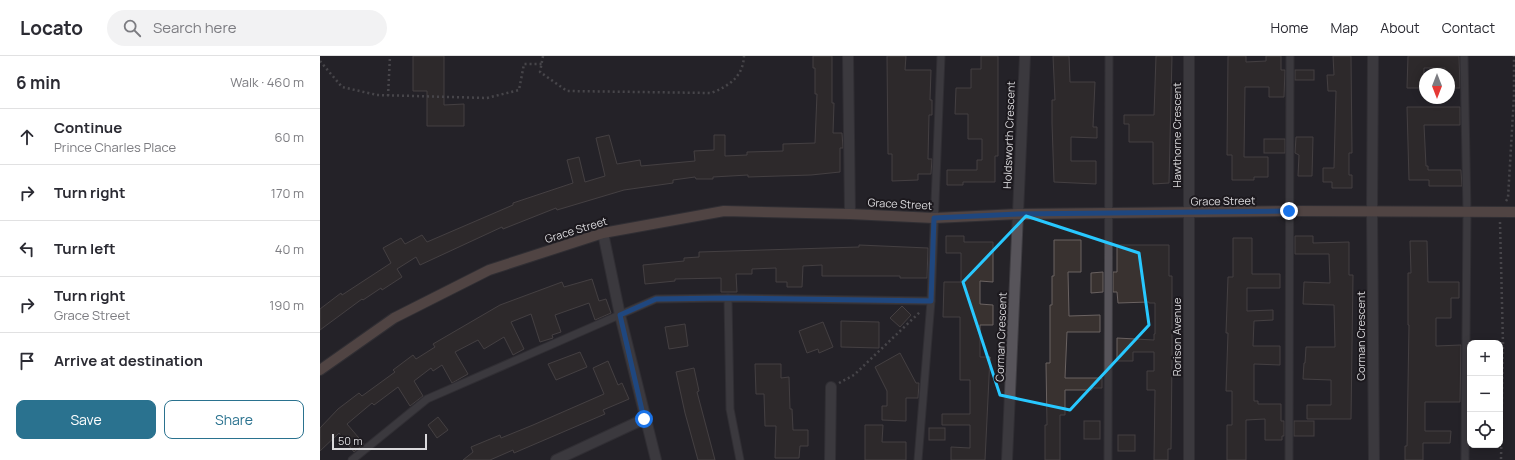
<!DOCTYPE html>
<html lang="en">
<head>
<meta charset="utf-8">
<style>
  body { margin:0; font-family:Manrope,sans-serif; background:#f2f2f3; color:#2b2b33 }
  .controls { position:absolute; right:12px; bottom:12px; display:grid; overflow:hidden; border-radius:8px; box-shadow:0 2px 10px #0003 }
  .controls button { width:36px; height:36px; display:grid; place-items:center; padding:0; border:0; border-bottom:1px solid #e1e1e2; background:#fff; color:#2b2b33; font:20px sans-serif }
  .compass { position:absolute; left:1099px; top:12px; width:36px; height:36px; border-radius:50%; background:#fff; box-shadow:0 2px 10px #0003; rotate:180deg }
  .scale { position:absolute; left:12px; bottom:10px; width:95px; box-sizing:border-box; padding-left:4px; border:2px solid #dbdadd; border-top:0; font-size:11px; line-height:14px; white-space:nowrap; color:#dbdadd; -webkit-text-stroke:3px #1c191e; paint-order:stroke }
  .stop { position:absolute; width:12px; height:12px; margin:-9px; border:3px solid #1a73e8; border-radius:50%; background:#fff }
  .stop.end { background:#1a73e8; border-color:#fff; box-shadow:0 1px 4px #0008 }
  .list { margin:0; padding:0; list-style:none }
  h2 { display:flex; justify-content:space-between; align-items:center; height:52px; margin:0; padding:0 16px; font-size:17px }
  h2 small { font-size:13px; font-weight:400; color:#7c7c81 }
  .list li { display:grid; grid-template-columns:26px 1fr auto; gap:12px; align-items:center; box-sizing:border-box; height:56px; padding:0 16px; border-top:1px solid #e1e1e2 }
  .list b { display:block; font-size:15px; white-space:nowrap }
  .list p { margin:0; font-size:13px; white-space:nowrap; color:#7c7c81 }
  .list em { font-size:13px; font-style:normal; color:#7c7c81 }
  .actions { display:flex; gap:8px; padding:12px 16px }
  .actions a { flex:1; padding:9px 0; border:1px solid #2a728f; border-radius:8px; text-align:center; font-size:14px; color:#2a728f }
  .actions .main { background:#2a728f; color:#fff }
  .icon { flex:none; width:22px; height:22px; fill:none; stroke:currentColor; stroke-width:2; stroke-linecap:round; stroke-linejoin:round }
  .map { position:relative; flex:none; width:1195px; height:404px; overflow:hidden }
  header { display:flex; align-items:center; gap:24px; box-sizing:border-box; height:56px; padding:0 20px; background:#fff; border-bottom:1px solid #e1e1e2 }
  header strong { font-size:19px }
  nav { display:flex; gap:22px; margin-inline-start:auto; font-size:14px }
  .search { width:280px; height:36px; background:#f2f2f3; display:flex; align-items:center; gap:10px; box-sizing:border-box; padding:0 14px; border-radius:22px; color:#7c7c81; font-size:15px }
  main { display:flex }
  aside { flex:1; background:#fff }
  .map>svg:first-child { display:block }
  .building { fill:#393230; stroke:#6a6261 }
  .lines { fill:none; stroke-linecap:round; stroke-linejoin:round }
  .lane-casing { stroke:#3f3d42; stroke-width:9 }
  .street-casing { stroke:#3f3d42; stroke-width:12 }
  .secondary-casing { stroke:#3f3d42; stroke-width:12 }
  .path { stroke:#717074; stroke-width:2.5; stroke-dasharray:2 3; stroke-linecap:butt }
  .lane { stroke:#57545a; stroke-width:7 }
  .street { stroke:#57545a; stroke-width:10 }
  .secondary { stroke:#856d64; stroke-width:10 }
  .route { stroke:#1a73e8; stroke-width:5 }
  .marked { fill:none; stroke:#28c8ff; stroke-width:3; stroke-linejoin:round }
  .labels { text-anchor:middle; stroke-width:4; stroke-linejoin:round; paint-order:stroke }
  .street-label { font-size:11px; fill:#dbdadd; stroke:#1c191e }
</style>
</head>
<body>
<header>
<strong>Locato</strong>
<div class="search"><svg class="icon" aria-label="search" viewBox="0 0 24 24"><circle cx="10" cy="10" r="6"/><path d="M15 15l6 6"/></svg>Search here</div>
<nav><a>Home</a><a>Map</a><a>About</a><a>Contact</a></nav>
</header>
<main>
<aside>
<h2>6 min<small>Walk · 460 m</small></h2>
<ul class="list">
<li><svg class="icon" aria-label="ahead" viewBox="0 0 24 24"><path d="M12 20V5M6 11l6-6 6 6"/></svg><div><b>Continue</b><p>Prince Charles Place</p></div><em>60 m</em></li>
<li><svg class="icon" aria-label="right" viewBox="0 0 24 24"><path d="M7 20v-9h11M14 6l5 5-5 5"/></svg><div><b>Turn right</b></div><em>170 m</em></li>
<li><svg class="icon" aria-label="left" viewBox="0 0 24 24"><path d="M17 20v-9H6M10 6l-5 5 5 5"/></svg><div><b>Turn left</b></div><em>40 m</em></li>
<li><svg class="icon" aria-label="right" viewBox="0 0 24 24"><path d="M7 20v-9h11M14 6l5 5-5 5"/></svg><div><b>Turn right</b><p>Grace Street</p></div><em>190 m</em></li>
<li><svg class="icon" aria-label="arrive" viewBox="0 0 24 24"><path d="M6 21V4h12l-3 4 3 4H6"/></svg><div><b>Arrive at destination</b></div></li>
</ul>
<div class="actions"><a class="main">Save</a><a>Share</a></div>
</aside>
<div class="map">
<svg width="1195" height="404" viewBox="0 0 1195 404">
  <rect width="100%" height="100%" fill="#252328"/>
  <!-- building -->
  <g class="building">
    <polygon points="93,0 124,0 124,49 144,48 144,70 107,70 107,35 93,35"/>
    <polygon points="493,0 512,0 512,47 514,47 513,77 522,77 523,92 520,92 520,116 491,119 428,121 428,119 393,121 393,123 376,123 375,121 353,124 353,127 304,134 237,154 236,152 183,173 182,171 100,209 96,201 77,213 82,221 62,234 61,232 43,244 42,243 0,274 0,253 21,237 22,239 71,207 63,192 81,182 85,188 102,179 107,186 193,149 193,147 253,127 247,104 259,101 265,126 285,120 276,82 289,79 297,108 320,104 321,110 375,105 374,95 394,94 394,79 405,79 405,100 427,99 427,96 463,95 463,88 495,87 497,38 495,38 495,12 493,12"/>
    <polygon points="567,0 586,0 585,14 611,14 610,44 612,44 612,59 609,59 608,103 612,103 611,118 598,118 598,124 572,125 572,98 568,98"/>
    <polygon points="661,0 678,0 678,100 675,100 675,126 643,126 643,129 627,129 627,114 657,114 657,104 662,104 662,83 648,83 648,58 635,58 636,32 651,32 651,13 661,13"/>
    <polygon points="733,0 749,0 750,26 775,26 773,71 777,71 777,82 751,81 751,105 776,105 776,128 734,126 732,67 732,44 735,44"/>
    <polygon points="836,0 852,0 849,127 833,128 833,86 809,86 809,68 804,68 804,59 834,59"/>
    <polygon points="908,0 926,0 926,6 946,5 946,0 961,0 961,14 965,14 964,41 949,41 949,31 925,31 924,101 948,101 948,121 934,121 934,124 912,124 912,99 907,99"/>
    <polygon points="1013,0 1031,0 1032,97 1029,97 1029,119 1032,119 1032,132 1012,132 1012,126 1003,126 1003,112 1014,112 1016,35 1008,35 1007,19 1014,19"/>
    <polygon points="1088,0 1139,0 1140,32 1129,32 1129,18 1125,18 1125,12 1104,12 1104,32 1087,32"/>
    <rect x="975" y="14" width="19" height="10"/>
    <polygon points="1087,51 1140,51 1140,69 1104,69 1106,110 1108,110 1108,114 1141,114 1142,130 1109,130 1109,124 1089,124"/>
    <polygon points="976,81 993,81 992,120 978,120 979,99 975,97"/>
    <rect x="944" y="83" width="21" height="14"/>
    <polygon points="626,180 644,180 644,186 673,186 673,226 660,225 660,248 673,249 673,269 660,269 660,301 670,301 665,404 631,404 631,391 650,392 650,369 622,369 622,358 650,358 650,324 640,324 640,261 623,261 624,226 641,226 641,197 626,197"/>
    <polygon points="975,180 993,180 993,187 1029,186 1029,219 1033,219 1031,363 987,363 987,349 1011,349 1011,324 983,323 984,307 985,307 986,291 1015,291 1014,249 983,248 984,226 1010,227 1009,198 975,198"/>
    <polygon points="913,182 932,182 932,218 960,218 960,232 927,232 927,255 953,254 953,264 934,265 933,290 960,290 960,309 934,308 934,345 938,345 938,348 961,348 961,365 964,365 964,380 962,380 962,384 945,384 945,363 926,364 926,404 907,404 907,369 912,369 912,335 906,335 908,277 906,277 908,221 913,221"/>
    <polygon points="734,184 761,184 761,216 748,216 749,260 780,259 780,276 747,276 745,322 782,322 782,332 772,332 772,334 745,334 745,359 740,359 740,404 725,404 725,369 727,369 726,307 730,307 730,249 732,249 732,220 734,220"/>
    <polygon points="1090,185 1107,185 1108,226 1139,226 1139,242 1131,242 1131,262 1116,262 1116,290 1141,289 1140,346 1105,346 1105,375 1131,375 1130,387 1103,387 1103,404 1085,404 1085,390 1087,390 1089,269 1088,269 1088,217 1091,217"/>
    <polygon points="539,189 608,192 607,222 580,222 580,220 502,220 502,209 483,210 482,231 467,231 467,226 456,226 456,212 432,213 432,218 416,218 417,236 401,236 401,222 355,223 355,225 325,228 323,209 364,205 364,202 379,201 379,196 539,191"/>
    <polygon points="797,189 849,189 849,220 852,220 852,303 851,393 848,393 848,404 834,404 835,334 827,334 827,315 834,315 834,296 813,296 813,305 797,305 797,282 834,284 834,278 835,278 835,247 829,247 829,246 798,247 797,236 793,236 793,216 797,216"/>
    <polygon points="783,216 783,236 771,237 771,217"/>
    <polygon points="272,223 279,245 286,243 291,257 275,264 269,247 235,259 241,276 232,279 233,282 220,286 211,258 191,266 204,293 193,299 184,281 164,293 158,284 135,296 148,318 132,327 122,309 113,315 111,312 94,325 103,340 90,350 78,331 54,349 52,347 27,368 44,388 34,396 19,377 0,395 0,372 18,353 39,337 42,340 75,316 73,314 93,299 96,303 115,291 113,288 180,249 242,226 244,231"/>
    <polygon points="582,250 591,259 580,271 570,262"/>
    <polygon points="521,265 559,266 559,292 521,291"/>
    <polygon points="503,266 513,291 499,297 498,293 487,297 479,275"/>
    <polygon points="365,268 368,290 349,293 345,271"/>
    <polygon points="260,296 267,311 236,324 228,308"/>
    <polygon points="580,297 596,327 599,327 598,342 586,342 586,365 562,364 562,350 567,350 567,335 555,311"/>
    <polygon points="288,305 298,329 302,327 309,343 283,354 285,358 194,397 193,394 170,404 143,404 153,396 151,391 180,379 181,382 213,369 284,338 273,312"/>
    <polygon points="435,308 461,308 461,322 469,321 470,353 472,353 473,374 488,374 488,390 480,390 479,402 455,402 456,370 445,370 444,338 436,338"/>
    <polygon points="374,312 379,335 377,336 395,404 378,404 365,357 356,316"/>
    <polygon points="118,361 128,374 117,382 108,369"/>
    <rect x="764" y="365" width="16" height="18"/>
    <rect x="974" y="365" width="20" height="15"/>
    <polygon points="545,369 563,369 562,386 586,386 586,404 545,404"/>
    <rect x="609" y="372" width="16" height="12"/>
    <rect x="798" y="379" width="17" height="16"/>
  </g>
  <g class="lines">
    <!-- lane casing -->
    <g class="lane-casing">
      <g id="lane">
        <polyline points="1144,0 1147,156 1145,404"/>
        <polyline points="408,242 410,353 420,404"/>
        <polyline points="32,404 107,343 336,243 408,242 611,245"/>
        <polyline points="598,404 611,245 621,0"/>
        <polyline points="788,404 789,0"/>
        <polyline points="969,404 970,0"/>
      </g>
    </g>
    <!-- street casing -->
    <g class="street-casing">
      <g id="street">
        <polyline points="528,0 530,158"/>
        <polyline points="869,0 869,404"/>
        <polyline points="1053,0 1052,156 1054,404"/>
        <polyline points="283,177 300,259 336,404"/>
        <polyline points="236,404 324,363"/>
        <polyline points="510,404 511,331"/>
        <polyline points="687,404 705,0"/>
      </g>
    </g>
    <!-- secondary casing -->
    <g class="secondary-casing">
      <polyline id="secondary" points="0,314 74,262 169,214 283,177 404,155 530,158 614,162 698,158 969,155 1195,156"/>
    </g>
    <!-- path -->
    <g class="path">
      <path d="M223,0L220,16L247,35L391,37C409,30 423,21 424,0"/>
      <polyline points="0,5 22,31 57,39 167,42 199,34 204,8 222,8"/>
      <polyline points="68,40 70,0"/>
      <polyline points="1186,145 1188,142 1194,40 1194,0"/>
      <polyline points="1180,166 1183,288 1181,404"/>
      <polyline points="519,327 534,319 601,255"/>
    </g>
    <!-- lane -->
    <use href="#lane" class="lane"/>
    <!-- street -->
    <use href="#street" class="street"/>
    <!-- secondary -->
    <use href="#secondary" class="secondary"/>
  </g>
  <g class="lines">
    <!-- route -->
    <polyline class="route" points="324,363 300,259 336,243 408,242 611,245 614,162 698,158 969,155"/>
  </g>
  <!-- marked area -->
  <path d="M0 0H1195V404H0ZM706,160L819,197L829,269L750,354L680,339L643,226Z" fill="#252328" fill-opacity=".55" fill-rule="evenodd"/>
  <path class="marked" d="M706,160L819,197L829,269L750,354L680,339L643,226Z"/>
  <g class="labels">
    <!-- street labels -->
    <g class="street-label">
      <text transform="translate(689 79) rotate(-88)" y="4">Holdsworth Crescent</text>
      <text transform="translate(857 79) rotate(-90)" y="4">Hawthorne Crescent</text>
      <text transform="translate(903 145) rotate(-1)" y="4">Grace Street</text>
      <text transform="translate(580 148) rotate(3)" y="4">Grace Street</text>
      <text transform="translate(256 174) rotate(-17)" y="4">Grace Street</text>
      <text transform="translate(1041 280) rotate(-90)" y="4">Corman Crescent</text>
      <text transform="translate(681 281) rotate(-88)" y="4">Corman Crescent</text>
      <text transform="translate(857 281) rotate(-90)" y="4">Rorison Avenue</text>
    </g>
  </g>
</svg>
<div class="controls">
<button>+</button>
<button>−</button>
<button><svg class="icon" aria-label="locate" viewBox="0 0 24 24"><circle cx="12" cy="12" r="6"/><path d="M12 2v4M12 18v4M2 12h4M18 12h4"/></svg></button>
</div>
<svg class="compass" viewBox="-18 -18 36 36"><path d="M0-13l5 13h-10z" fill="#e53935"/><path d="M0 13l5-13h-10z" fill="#7c7c81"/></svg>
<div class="scale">50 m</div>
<div class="stop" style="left:324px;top:363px"></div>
<div class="stop end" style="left:969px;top:155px"></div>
</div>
</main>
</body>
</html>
